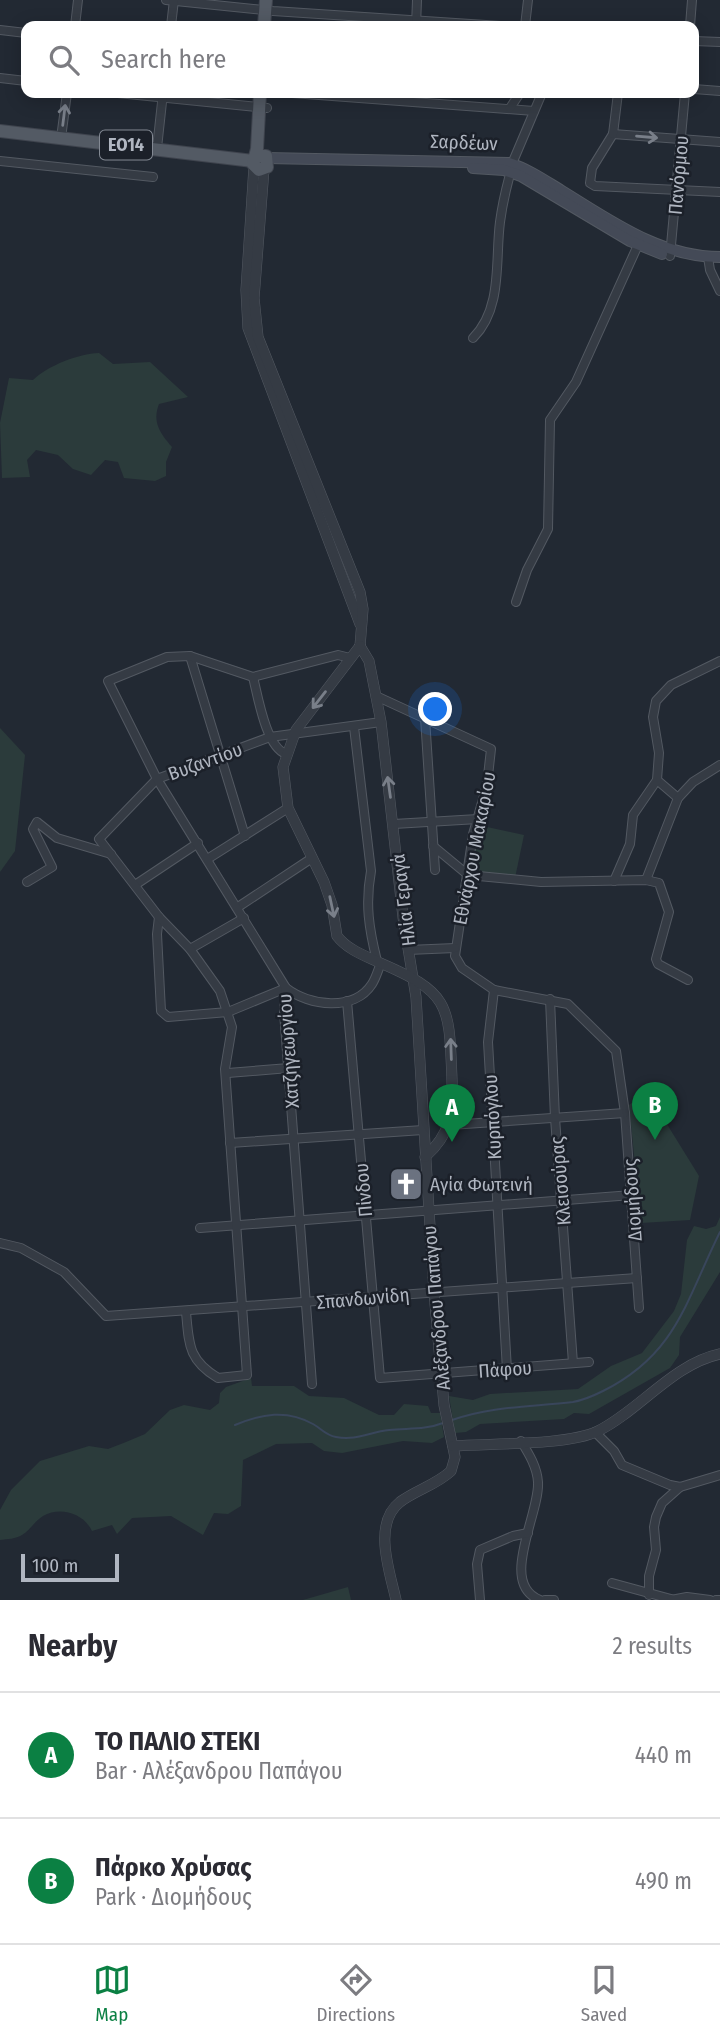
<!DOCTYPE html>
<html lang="en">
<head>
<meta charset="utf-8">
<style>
  body { margin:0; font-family:"Fira Sans Condensed",sans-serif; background:#f7f7f7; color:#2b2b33 }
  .scale { position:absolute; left:21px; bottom:18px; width:98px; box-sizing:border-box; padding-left:7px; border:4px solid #b0b6c1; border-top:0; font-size:19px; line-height:24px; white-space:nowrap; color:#b0b6c1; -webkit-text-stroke:5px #1b2029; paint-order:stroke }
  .you { position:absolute; left:436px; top:710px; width:24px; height:24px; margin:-18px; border:5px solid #fff; border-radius:50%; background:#1a73e8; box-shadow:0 0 0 10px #1a73e833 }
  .badge { display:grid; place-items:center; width:46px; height:46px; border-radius:50%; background:#0b8043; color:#fff; font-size:23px; font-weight:700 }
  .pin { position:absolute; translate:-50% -58px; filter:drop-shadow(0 2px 4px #0008) }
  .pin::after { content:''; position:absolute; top:37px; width:24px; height:21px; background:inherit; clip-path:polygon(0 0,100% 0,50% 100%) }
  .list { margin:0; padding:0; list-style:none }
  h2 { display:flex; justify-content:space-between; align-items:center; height:91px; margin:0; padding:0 28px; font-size:30px }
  h2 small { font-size:23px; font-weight:400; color:#7c7c81 }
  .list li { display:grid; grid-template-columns:46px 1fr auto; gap:21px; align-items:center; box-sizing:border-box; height:126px; padding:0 28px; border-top:2px solid #e1e1e2 }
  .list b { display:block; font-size:26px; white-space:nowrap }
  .list p { margin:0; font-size:23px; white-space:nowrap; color:#7c7c81 }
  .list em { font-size:23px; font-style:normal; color:#7c7c81 }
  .icon { flex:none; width:38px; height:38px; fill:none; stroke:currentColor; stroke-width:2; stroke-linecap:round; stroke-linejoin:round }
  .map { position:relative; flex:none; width:720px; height:1600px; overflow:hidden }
  .search { position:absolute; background:#fff; box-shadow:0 4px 18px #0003; left:21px; right:21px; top:21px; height:77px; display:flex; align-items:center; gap:18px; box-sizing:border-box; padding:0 24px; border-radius:14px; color:#7c7c81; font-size:26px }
  .sheet { height:343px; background:#fff }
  nav { display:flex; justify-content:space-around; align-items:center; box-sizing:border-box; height:98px; border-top:2px solid #e1e1e2; background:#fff; font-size:19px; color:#7c7c81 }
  nav a { display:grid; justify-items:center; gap:4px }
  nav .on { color:#0b8043 }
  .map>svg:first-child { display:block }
  .green { fill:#2b3b3b }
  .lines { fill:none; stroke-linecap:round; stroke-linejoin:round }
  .stream { stroke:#39465b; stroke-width:2 }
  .minor-casing { stroke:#535962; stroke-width:10 }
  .tertiary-casing { stroke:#535962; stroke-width:11 }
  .secondary-casing { stroke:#535962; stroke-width:12 }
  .primary-casing { stroke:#3f444e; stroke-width:14 }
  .minor { stroke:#353b44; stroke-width:8 }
  .tertiary { stroke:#353b44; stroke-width:10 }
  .secondary { stroke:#444a57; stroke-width:10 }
  .primary { stroke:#535a64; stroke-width:12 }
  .oneway { stroke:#797f89 }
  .labels { text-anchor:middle; stroke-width:5; stroke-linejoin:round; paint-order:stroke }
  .shield { fill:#1b2029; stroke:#838993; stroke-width:2 }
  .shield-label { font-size:18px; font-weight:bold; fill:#b0b6c1 }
  .street-label { font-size:19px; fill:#b0b6c1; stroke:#1b2029 }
  .poi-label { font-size:19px; fill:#b0b6c1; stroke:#1b2029; text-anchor:start }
</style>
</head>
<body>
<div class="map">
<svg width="720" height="1600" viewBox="0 0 720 1600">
  <rect width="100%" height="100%" fill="#222933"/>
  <!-- green -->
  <g class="green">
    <path d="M99,353L113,364L150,362L188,397L159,404C152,422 160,433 172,447L166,462V476L155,481L124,478L118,462L105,460L91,475L73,469L58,455L36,450L27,460L30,477L2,478L0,423L9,378L33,380C49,365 78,354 99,353Z"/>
    <polygon points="0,728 25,755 15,851 0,872"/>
    <polygon points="478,825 524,835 515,878 471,874"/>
    <polygon points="647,1092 699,1176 690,1220 641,1223 629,1105"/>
    <polygon points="720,1217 720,1272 680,1337 679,1355 670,1368 589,1414 574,1413 564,1419 480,1424 466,1432 455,1433 449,1396 473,1400 490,1394 578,1389 611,1366 642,1353 674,1311 681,1294 687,1240 694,1226 706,1229 716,1226"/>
    <path d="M251,1378L252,1386H294L309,1396L344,1398L379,1415H394L404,1404L428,1406L431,1413H440L444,1437L432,1443L403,1441L342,1453L324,1451L312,1443L276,1444L243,1460L241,1506L228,1514L214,1513L203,1535L171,1516L132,1518L117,1534L112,1525L92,1531C84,1514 61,1506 43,1516C35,1521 30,1530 22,1535C16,1539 7,1539 0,1540V1510L11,1490L40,1461L89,1446L108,1449L126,1442L145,1434L170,1410L184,1405L210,1410L219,1403L220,1393L226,1387Z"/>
    <polygon points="348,1587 351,1600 303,1600"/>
  </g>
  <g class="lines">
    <!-- stream -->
    <g class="stream">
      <path d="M452,1420C492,1406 531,1407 573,1402C584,1400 593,1396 603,1391C677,1354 686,1300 720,1232"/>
      <path d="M235,1425C261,1414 287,1409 313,1424C322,1429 325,1435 336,1437C356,1441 370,1432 389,1430C409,1428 425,1430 443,1423"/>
    </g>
    <!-- minor casing -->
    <g class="minor-casing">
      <g id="minor">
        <polyline points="166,0 273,11 501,26"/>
        <polyline points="75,26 78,0"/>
        <polyline points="171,26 174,0"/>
        <polyline points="416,26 417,0"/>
        <polyline points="525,26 528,0"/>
        <polyline points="690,26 692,0"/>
        <polyline points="0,30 26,33"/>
        <polyline points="694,41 720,42"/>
        <polyline points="0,78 26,81"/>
        <polyline points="694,89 720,91"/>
        <polyline points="118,93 267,108"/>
        <polyline points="292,93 534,111"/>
        <polyline points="510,108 520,93"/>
        <polyline points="613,134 592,168 590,183 595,186 720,192"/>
        <polyline points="613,134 720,142"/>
        <polyline points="613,134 618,93"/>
        <polyline points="61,138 67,93"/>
        <polyline points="157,148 163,93"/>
        <polyline points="514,159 542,93"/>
        <polyline points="0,161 153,177"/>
        <polyline points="670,256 685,93"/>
        <polyline points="708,257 710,270 720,291"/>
        <path d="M473,338C503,308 495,260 500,222C502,207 505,193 509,178"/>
        <polyline points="516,602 527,570 548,529 550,420 576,382 638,245"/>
        <polyline points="190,656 245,836"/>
        <path d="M253,677C258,697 266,747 286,754"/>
        <polyline points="376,696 491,749 487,785 473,834 455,956 462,968 494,990 568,1004 616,1051 625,1113 639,1308"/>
        <polyline points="425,718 435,870"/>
        <path d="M354,727L371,871C365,904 369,929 377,961"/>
        <polyline points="657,780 678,798"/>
        <polyline points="394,824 478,819"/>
        <polyline points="433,846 468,875"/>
        <polyline points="209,858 288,808"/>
        <polyline points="468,875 541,882 646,880 659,883 669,912 656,959 658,964 688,980"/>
        <polyline points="646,880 678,798 693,782 720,765"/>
        <polyline points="614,881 630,844 633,815 657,780 659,753 653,717 656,701 671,685 720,661"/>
        <polyline points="27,882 52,867 33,829 37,822 57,838 111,854"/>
        <polyline points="135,885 198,843"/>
        <polyline points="238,907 312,858"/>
        <path d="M159,917L157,934L161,1011L168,1017L228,1012L286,988C309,1006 354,1012 372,984C376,978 378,970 381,963"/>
        <polyline points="190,949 244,918"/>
        <polyline points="408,950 455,948"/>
        <polyline points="494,990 488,1042 507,1370"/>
        <polyline points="550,999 555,1118 573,1363"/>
        <polyline points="347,1001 380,1378 589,1362"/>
        <polyline points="228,1073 289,1068"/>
        <polyline points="450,1125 625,1113"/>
        <polyline points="230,1143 423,1130"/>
        <polyline points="200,1228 632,1195"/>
        <polyline points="0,1243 21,1248 64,1272 106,1316 637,1278"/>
        <path d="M186,1312C189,1344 188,1360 218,1378L247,1375L225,1069L232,1027L220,991L190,949L159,917L99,839L157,779L270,737L381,722"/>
        <polyline points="312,1384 284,1012 286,988 157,779 108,681 167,657 190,656 253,677 338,655 350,658"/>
        <polyline points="595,1432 614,1451 622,1465 670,1485 680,1487 720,1475"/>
        <path d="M521,1441C529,1454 537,1467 538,1482C540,1514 498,1584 540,1600"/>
        <polyline points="612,1583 671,1599"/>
        <polyline points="649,1595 649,1576 656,1550 654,1527 656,1517 662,1503 680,1487"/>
        <polyline points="480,1600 477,1564 480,1550 513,1536 528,1533"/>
        <polyline points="545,1600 554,1600"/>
        <polyline points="671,1600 687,1597 710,1600"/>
        <polyline points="716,1600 720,1600"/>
      </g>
    </g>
    <!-- tertiary casing -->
    <g class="tertiary-casing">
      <g id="tertiary">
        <polyline points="254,167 246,290 248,328 360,624"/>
        <polyline points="264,169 254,298 258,337 360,592 363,609 360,646"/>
        <path d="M360,646L369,661L381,722L403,917L416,997L434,1292L444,1405L455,1457L451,1471C436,1485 416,1490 400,1502C372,1524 390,1572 396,1600"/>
        <path d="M360,646L296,730L283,767L288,808L324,882L332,905L337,936C347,949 363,955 378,962C451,993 449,1004 452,1080C453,1113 451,1134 425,1157"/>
        <path d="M453,1446C490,1443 567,1446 598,1431C640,1410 673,1364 720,1354"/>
      </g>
    </g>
    <!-- secondary casing -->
    <g class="secondary-casing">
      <g id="secondary">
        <path d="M267,158L509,163C528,169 544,180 562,191C611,221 660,257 720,257"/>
        <polyline points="473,168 504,170 521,176 630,241 662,254"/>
      </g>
    </g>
    <!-- primary casing -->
    <g class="primary-casing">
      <g id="primary">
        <polyline points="264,26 266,0"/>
        <polyline points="0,131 253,161"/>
        <polyline points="255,156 266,156 267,167 259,170 253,164 257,149 260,93"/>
      </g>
    </g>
    <!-- minor -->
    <use href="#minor" class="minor"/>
    <!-- tertiary -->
    <use href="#tertiary" class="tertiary"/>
    <!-- secondary -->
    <use href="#secondary" class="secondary"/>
    <!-- primary -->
    <use href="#primary" class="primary"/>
  </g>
  <!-- one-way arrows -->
  <defs><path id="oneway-shaft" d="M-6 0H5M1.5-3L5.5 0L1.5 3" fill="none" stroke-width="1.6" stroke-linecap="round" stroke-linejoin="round" transform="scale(1.75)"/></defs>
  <g class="oneway">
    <use href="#oneway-shaft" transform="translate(64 115) rotate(-83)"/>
    <use href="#oneway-shaft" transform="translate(647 137) rotate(5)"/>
    <use href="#oneway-shaft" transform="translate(319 700) rotate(128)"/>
    <use href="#oneway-shaft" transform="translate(389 787) rotate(-98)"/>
    <use href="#oneway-shaft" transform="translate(332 907) rotate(78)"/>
    <use href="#oneway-shaft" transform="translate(451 1049) rotate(-92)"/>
  </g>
  <!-- icons -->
  <defs>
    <g id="church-square" transform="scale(1.75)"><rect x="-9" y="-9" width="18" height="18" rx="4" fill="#6b7280" stroke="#1b2029"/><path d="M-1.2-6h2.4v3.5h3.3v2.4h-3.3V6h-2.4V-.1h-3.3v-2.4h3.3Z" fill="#fff"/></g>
  </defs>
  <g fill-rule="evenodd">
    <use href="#church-square" x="406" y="1184"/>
  </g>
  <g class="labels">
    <!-- shield labels -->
    <rect class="shield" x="100" y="130.5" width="52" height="29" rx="5"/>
    <g class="shield-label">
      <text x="126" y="151">ΕΟ14</text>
    </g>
    <!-- street labels -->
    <g class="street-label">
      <text transform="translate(464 142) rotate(2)" y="7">Σαρδέων</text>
      <text transform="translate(678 175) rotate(-85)" y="7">Πανόρμου</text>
      <text transform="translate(205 761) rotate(-20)" y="7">Βυζαντίου</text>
      <text transform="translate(474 848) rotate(-79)" y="7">Εθνάρχου Μακαρίου</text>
      <text transform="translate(403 900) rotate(-97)" y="7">Ηλία Γεραγά</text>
      <text transform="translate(288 1051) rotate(-94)" y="7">Χατζηγεωργίου</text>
      <text transform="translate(492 1117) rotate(-93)" y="7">Κυρπόγλου</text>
      <text transform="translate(560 1181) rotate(-95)" y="7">Κλεισούρας</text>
      <text transform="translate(363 1190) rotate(-95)" y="7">Πίνδου</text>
      <text transform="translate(632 1200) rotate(-94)" y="7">Διομήδους</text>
      <text transform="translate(363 1298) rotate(-5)" y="7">Σπανδωνίδη</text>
      <text transform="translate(436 1308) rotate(-95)" y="7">Αλέξανδρου Παπάγου</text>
      <text transform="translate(505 1369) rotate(-4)" y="7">Πάφου</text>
    </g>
    <!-- poi labels -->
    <g class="poi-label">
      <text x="430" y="1191">Αγία Φωτεινή</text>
    </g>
  </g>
</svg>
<div class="scale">100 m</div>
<div class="you"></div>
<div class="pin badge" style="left:452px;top:1142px">A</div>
<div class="pin badge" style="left:655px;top:1140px">B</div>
<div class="search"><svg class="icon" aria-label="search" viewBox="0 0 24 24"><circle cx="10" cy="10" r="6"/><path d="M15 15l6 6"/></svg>Search here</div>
</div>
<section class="sheet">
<h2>Nearby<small>2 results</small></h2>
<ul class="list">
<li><span class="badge">A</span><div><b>ΤΟ ΠΑΛΙΟ ΣΤΕΚΙ</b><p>Bar · Αλέξανδρου Παπάγου</p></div><em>440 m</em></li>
<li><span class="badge">B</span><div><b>Πάρκο Χρύσας</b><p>Park · Διομήδους</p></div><em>490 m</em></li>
</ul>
</section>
<nav>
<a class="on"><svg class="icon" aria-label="map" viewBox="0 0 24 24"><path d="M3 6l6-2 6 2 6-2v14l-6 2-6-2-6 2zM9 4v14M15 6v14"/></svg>Map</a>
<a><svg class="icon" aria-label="directions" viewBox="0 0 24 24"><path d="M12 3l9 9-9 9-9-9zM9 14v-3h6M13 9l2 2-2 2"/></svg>Directions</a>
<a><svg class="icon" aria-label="saved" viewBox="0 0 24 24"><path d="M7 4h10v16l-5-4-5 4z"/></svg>Saved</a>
</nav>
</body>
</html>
